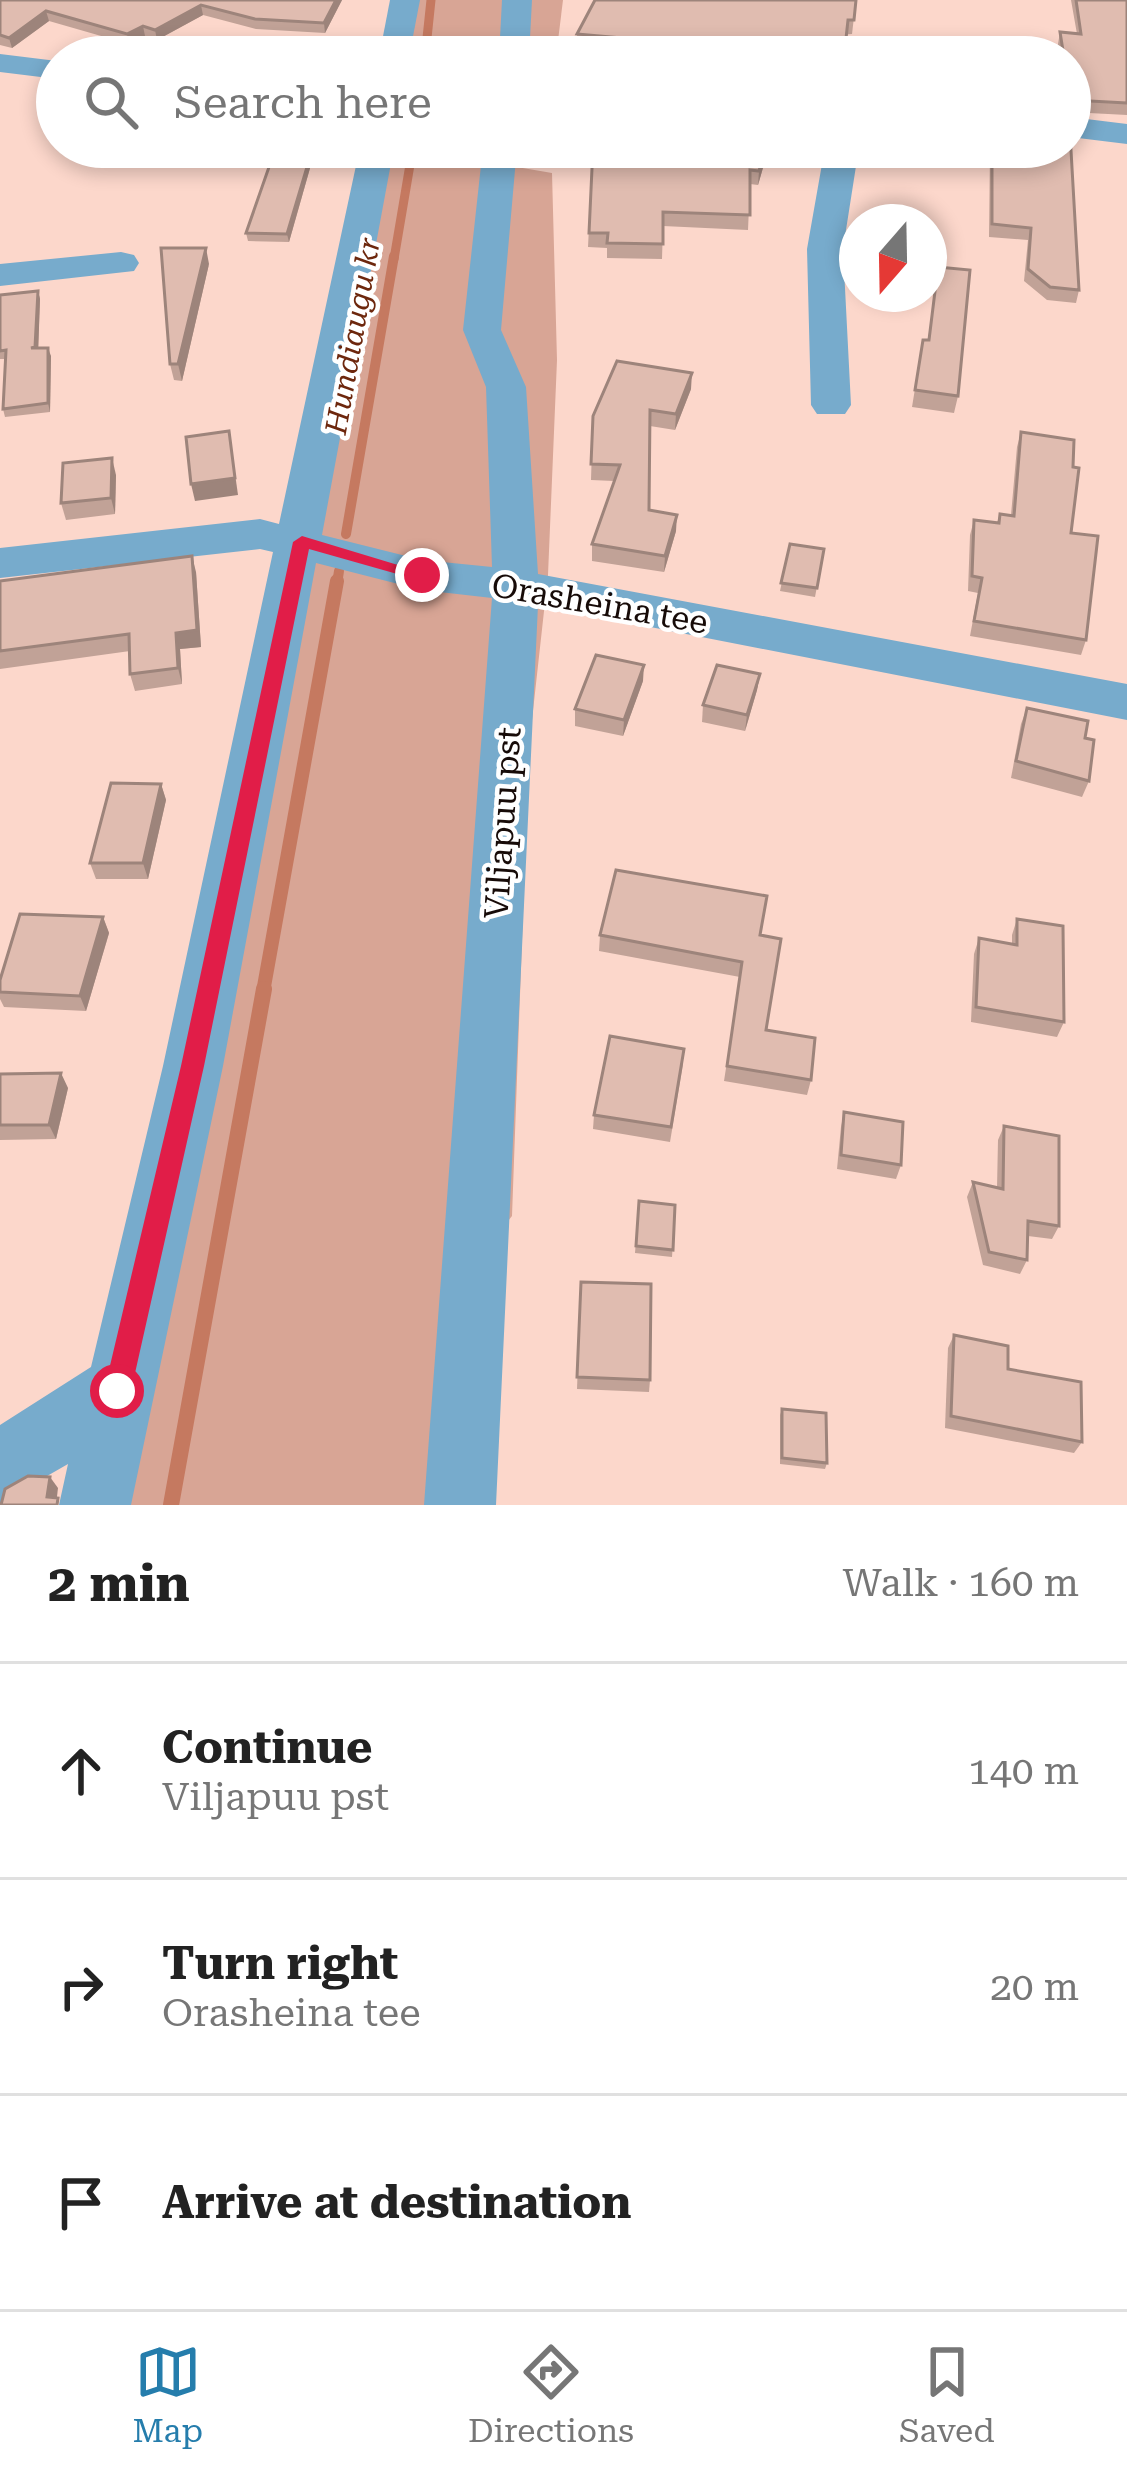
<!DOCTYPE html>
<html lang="en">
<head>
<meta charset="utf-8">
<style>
  body { margin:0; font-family:"Roboto Serif",serif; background:#f6f6f6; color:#222 }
  .compass { position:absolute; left:839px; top:204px; width:108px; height:108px; border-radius:50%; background:#fff; box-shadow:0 6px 18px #0003; rotate:200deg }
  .stop { position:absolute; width:36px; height:36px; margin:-27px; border:9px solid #e11d48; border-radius:50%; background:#fff }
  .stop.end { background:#e11d48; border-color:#fff; box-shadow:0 3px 12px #0008 }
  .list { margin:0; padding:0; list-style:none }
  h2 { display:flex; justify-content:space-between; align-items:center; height:156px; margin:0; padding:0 48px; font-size:51px }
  h2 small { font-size:39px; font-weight:400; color:#767676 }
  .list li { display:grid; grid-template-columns:78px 1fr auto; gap:36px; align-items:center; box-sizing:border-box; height:216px; padding:0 48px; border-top:3px solid #e0e0e0 }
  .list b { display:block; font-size:45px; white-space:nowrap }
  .list p { margin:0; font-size:39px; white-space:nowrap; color:#767676 }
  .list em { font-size:39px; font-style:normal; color:#767676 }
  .icon { flex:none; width:66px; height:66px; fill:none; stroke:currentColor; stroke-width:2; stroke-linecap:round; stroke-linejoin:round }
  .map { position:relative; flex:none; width:1127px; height:1505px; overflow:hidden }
  .search { position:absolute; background:#fff; box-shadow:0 6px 18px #0003; left:36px; right:36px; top:36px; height:132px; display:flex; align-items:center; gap:30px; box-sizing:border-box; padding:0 42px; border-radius:66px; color:#767676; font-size:45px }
  .sheet { height:804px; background:#fff }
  nav { display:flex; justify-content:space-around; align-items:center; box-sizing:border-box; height:168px; border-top:3px solid #e0e0e0; background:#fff; font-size:33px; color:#767676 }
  nav a { display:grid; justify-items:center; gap:6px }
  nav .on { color:#257dac }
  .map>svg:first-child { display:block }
  .green { fill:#d8a595 }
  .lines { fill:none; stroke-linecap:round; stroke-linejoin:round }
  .stream-far3 { stroke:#c57960; stroke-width:9 }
  .stream-far2 { stroke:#c57960; stroke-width:10 }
  .stream-far1 { stroke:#c57960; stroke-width:14 }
  .stream { stroke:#c57960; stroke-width:16 }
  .minor { fill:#77abcc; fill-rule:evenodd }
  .wall { fill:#c1a297 }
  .shaded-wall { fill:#9d847b }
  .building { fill:#e0bcb0; stroke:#9d847b; stroke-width:3 }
  .route { fill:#e11d48 }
  .labels { text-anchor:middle; stroke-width:9; stroke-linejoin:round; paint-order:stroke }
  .far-water-label { font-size:30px; font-style:italic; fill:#6d270d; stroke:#fff }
  .street-label { font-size:33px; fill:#170b08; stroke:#fff }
</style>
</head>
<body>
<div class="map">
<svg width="1127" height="1505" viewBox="0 0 1127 1505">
  <rect width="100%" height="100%" fill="#fcd7cb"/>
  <!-- green -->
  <g class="green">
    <polygon points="417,0 563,0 556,57 409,57"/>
    <polygon points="392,147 514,147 511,166 552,173 557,360 548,575 529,747 512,1216 459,1282 443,1505 120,1505"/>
  </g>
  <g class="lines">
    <!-- stream-far3 -->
    <g class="stream-far3">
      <polyline points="425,57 431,0"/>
      <polyline points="394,259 413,147"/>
    </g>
    <!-- stream-far2 -->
    <g class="stream-far2">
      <polyline points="346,534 394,256"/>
      <polyline points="337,584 339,571"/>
    </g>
    <!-- stream-far1 -->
    <polyline class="stream-far1" points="263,992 337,581"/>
    <!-- stream -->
    <polyline class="stream" points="171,1505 264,989"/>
    <!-- minor -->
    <g class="minor">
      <polygon points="390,0 420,0 409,57 379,57"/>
      <polygon points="502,0 532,0 529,57 499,57"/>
      <polygon points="0,54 57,61 57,79 0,72"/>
      <polygon points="1070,117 1127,124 1127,144 1070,137"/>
      <polygon points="360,147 394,147 322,535 422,560 492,567 486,387 463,330 483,147 517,147 501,330 526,387 538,574 1127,684 1127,720 538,605 496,1505 424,1505 492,598 422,590 316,563 223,1066 131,1505 59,1505 68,1464 0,1503 0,1425 91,1367 163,1066 273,552 260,549 0,578 0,548 260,519 279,524"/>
      <polygon points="825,147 859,147 843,249 851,405 845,414 817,414 811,405 807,249"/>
      <polygon points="121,252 134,255 139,263 134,271 0,286 0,264"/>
    </g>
  </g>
  <!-- wall -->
  <g class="wall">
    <polygon points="0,0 342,0 325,33 256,29 203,15 157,40 145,36 129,44 49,21 12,48 0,45"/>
    <polygon points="856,0 852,34 618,51 577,47 577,34"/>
    <polygon points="1071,0 1127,0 1127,115 1070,112 1070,57 1060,57 1058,44 1060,32 1077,34"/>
    <polygon points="276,147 316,147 289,242 248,241 246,233"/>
    <polygon points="593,147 769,147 758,185 750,184 748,230 663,226 662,259 607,258 607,248 588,247"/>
    <polygon points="990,147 1070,147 1079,290 1076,303 1047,300 1024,281 1028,240 989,237"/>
    <polygon points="209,264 182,381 174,380 170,364"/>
    <polygon points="938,267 958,396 954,413 912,407 923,340 928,340"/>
    <polygon points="38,291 40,299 38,348 51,356 50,412 5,417 3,409 5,359 0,359 0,295"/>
    <polygon points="691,389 675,430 650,426 649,510 676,531 664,572 592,561 592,544 614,481 591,480 593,416"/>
    <polygon points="1021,432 1071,533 1086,640 1081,655 970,636 978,593 968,591 970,535 974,520 997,523 1000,514 1011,515 1017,447"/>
    <polygon points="116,475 115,514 66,520 61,503"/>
    <polygon points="790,544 824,549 815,597 780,591"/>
    <polygon points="196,572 201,647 180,649 182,684 135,691 130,674 130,651 0,669 0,581"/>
    <polygon points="760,674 757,690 745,731 702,722 703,705"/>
    <polygon points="643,681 623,736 575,726 575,709"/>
    <polygon points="1027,708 1085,738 1089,781 1082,797 1011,778 1021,724"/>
    <polygon points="161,784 166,800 148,879 96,879 90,863"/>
    <polygon points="103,917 109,933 86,1011 4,1007 0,999 0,980"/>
    <polygon points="1017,919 1064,1022 1057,1037 971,1022 974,954 979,938 1012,944 1012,935"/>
    <polygon points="600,935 760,935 766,1030 811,1080 807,1095 724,1081 740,977 599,951"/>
    <polygon points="683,1064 670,1142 593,1129 594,1115"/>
    <polygon points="0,1074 68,1088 56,1139 0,1140"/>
    <polygon points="844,1112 901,1165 896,1179 837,1169 841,1127"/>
    <polygon points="1004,1126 1059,1226 1052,1239 1028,1236 1027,1260 1020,1274 983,1265 967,1197 973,1182 997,1188 998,1140"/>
    <polygon points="639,1201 675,1205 672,1257 635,1253"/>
    <polygon points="581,1282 650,1380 649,1392 577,1389"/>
    <polygon points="954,1335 1008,1369 1082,1442 1074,1453 945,1428 948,1348"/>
    <polygon points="782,1409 827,1463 825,1469 780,1464 780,1415"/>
  </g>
  <!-- shaded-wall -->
  <g class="shaded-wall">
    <polygon points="336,0 342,0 325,33 324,23"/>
    <polygon points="201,5 203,15 157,40 155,30"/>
    <polygon points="46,11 49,21 12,48 9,38"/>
    <polygon points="143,26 145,36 129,44 127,34"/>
    <polygon points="313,147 316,147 289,242 287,234"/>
    <polygon points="766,147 769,147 758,185 759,171"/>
    <polygon points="206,248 209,264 182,381 178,364"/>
    <polygon points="38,291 40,299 38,356 35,347"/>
    <polygon points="48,348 51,356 50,412 48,403"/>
    <polygon points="692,373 691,389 675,430 676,414"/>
    <polygon points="229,431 238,495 195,501 191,484"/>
    <polygon points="112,458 116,475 115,514 111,498"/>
    <polygon points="677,515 676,531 664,572 665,556"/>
    <polygon points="192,556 196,572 201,647 180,649 182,684 178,668 176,633"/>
    <polygon points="644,665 643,681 623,736 624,720"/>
    <polygon points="760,674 757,690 745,731 747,715"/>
    <polygon points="161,784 166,800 148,879 143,863"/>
    <polygon points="103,917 109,933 86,1011 80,996"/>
    <polygon points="61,1073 68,1088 56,1139 49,1125"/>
    <polygon points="50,1477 58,1488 56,1505 47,1497"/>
  </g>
  <!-- building -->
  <g class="building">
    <polygon points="0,0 336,0 324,23 255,19 201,5 155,30 143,26 127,34 46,11 9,38 0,35"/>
    <polygon points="595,0 856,0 854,20 848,20 844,57 616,57 623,38 577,34"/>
    <polygon points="1076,0 1127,0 1127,103 1072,100 1070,103 1070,57 1064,57 1060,32 1081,34"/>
    <polygon points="1070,133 1079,290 1050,287 1028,269 1031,228 992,224 992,147 1070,147"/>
    <polygon points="276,147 313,147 287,234 246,233"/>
    <polygon points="593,147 766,147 759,171 750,170 750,215 663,212 663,244 607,243 608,233 589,233"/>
    <polygon points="161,248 206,248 178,364 170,364"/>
    <polygon points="938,267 970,270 958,396 915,390 923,340 929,340"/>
    <polygon points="38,291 35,347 31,348 48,348 48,403 3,409 6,350 0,351 0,295"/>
    <polygon points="617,361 692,373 676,414 650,410 649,510 677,515 665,556 592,544 620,465 591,464 593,416"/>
    <polygon points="229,431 235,478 191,484 186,437"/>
    <polygon points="1021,432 1074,440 1073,467 1079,468 1071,533 1098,536 1086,640 974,621 982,578 972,576 974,520 999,523 1000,514 1014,516"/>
    <polygon points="112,458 111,498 61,503 63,463"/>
    <polygon points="790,544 824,549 817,588 781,583"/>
    <polygon points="192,556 197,630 176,633 178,668 130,674 129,634 0,651 0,581"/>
    <polygon points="596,655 644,665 624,720 575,709"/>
    <polygon points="717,665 760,674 747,715 703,705"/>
    <polygon points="1027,708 1088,721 1085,738 1094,740 1089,781 1016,761"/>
    <polygon points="111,783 161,784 143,863 90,863"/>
    <polygon points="616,870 767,896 760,935 781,939 766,1030 815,1038 811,1080 727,1066 742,962 600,935"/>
    <polygon points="20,914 103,917 80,996 0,992 0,980"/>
    <polygon points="1017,919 1063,926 1064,1022 976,1007 979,938 1017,945"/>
    <polygon points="610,1036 684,1049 671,1127 594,1115"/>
    <polygon points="61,1073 49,1125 0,1125 0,1074"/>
    <polygon points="844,1112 903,1122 901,1165 841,1155"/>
    <polygon points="1004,1126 1059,1136 1059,1226 1028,1221 1027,1260 989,1252 973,1182 1003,1189"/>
    <polygon points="639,1201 675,1205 673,1250 636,1246"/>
    <polygon points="581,1282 651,1284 650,1380 577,1377"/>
    <polygon points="954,1335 1008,1346 1008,1369 1081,1382 1082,1442 951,1416"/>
    <polygon points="782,1409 826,1413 827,1463 782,1458"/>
    <polygon points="28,1476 50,1477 47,1497 58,1498 57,1505 1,1505 5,1489"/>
  </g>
  <!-- route -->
  <polygon class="route" points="302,536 431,575 422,581 309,549 204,1066 131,1391 127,1400 117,1404 108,1400 104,1391 181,1066 293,542"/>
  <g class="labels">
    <!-- far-water labels -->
    <g class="far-water-label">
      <text transform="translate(353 336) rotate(-80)" y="10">Hundiaugu kr</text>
    </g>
    <!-- street labels -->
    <g class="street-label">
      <text transform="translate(600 603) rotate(10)" y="12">Orasheina tee</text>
      <text transform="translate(502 823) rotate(-86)" y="12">Viljapuu pst</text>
    </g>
  </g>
</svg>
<svg class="compass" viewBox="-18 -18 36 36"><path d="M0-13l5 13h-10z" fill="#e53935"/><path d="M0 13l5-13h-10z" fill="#767676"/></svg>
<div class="stop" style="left:117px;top:1391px"></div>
<div class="stop end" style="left:422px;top:575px"></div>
<div class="search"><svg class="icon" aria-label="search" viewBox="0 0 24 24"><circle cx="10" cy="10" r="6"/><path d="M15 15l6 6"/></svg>Search here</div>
</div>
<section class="sheet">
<h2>2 min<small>Walk · 160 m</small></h2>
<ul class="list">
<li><svg class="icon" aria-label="ahead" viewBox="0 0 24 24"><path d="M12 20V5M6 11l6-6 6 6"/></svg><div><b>Continue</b><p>Viljapuu pst</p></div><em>140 m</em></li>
<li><svg class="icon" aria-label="right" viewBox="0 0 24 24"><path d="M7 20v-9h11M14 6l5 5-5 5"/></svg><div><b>Turn right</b><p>Orasheina tee</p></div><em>20 m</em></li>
<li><svg class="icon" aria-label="arrive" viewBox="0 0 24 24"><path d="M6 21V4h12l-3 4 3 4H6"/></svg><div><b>Arrive at destination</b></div></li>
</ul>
</section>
<nav>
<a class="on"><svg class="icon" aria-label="map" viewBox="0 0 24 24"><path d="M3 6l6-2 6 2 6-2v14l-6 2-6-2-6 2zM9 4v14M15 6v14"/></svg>Map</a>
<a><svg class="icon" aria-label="directions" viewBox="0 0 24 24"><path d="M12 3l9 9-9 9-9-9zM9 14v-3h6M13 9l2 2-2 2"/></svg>Directions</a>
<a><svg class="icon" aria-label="saved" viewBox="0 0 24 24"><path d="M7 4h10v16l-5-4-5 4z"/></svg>Saved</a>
</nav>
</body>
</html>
